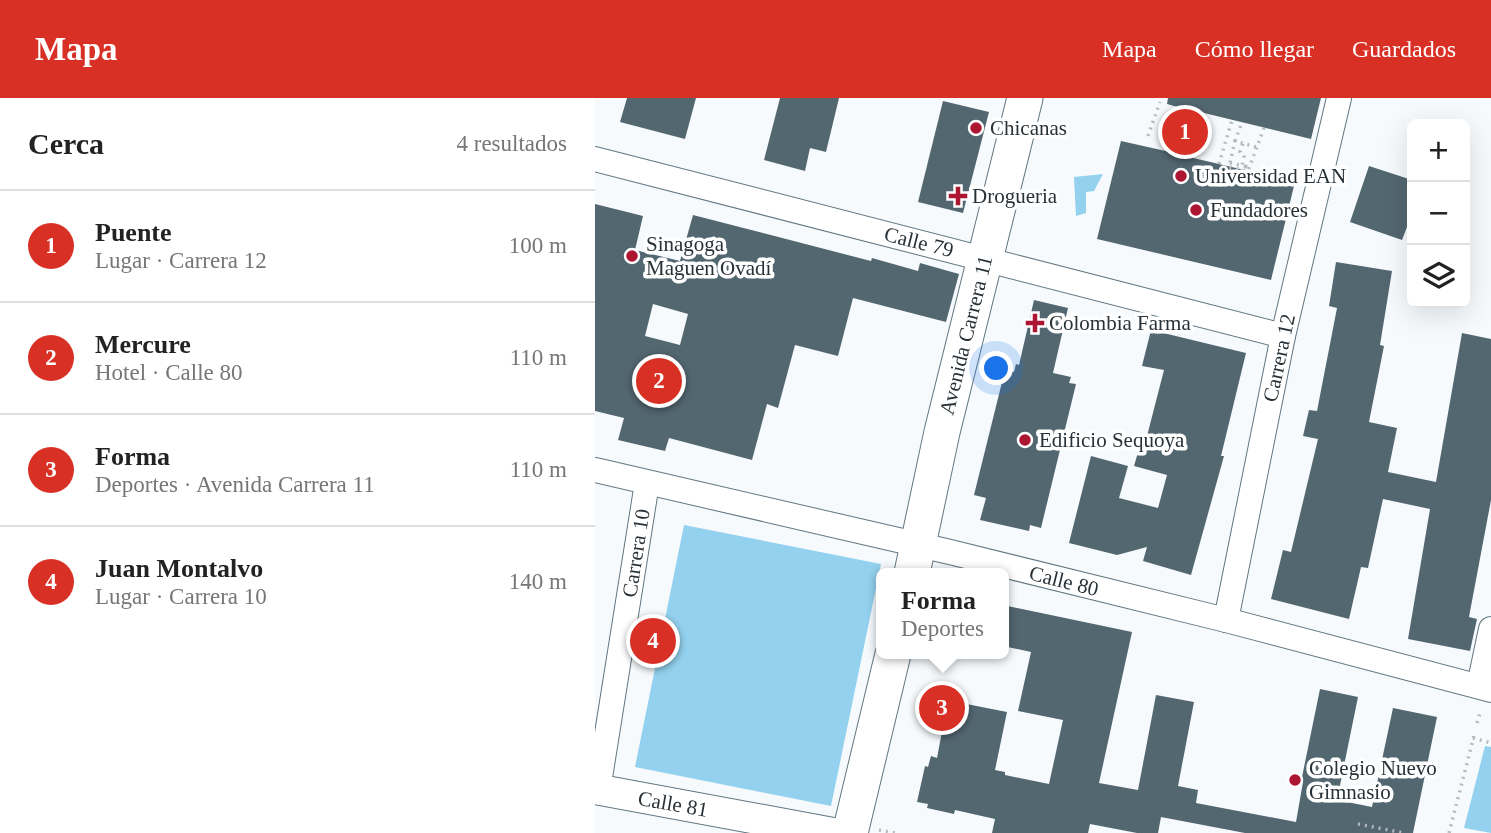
<!DOCTYPE html>
<html lang="es">
<head>
<meta charset="utf-8">
<style>
  body { margin:0; font-family:Georgia,serif; background:#f2f2f2; color:#222 }
  .controls { position:absolute; right:21px; top:21px; display:grid; overflow:hidden; border-radius:10px; box-shadow:0 7px 28px #0002 }
  .controls button { width:63px; height:63px; display:grid; place-items:center; padding:0; border:0; border-bottom:2px solid #e0e0e0; background:#fff; color:#222; font:35px sans-serif }
  .you { position:absolute; left:402px; top:271px; width:24px; height:24px; margin:-18px; border:5px solid #fff; border-radius:50%; background:#1a73e8; box-shadow:0 0 0 10px #1a73e833 }
  .badge { display:grid; place-items:center; width:46px; height:46px; border-radius:50%; background:#d93025; color:#fff; font-size:23px; font-weight:700 }
  .pin { position:absolute; translate:-50% -50%; border:4px solid #fff; box-shadow:0 2px 7px #0006 }
  .popup { position:absolute; left:281px; top:470px; width:133px; height:91px; box-sizing:border-box; display:grid; place-content:center; border-radius:10px; background:#fff; filter:drop-shadow(0 2px 5px #0005); font-size:23px; white-space:nowrap; color:#767676 }
  .popup b { font-size:26px; color:#222 }
  .popup::after { content:''; position:absolute; left:50%; top:100%; margin-left:-14px; border:14px solid transparent; border-top-color:#fff }
  .list { margin:0; padding:0; list-style:none }
  h2 { display:flex; justify-content:space-between; align-items:center; height:91px; margin:0; padding:0 28px; font-size:30px }
  h2 small { font-size:23px; font-weight:400; color:#767676 }
  .list li { display:grid; grid-template-columns:46px 1fr auto; gap:21px; align-items:center; box-sizing:border-box; height:112px; padding:0 28px; border-top:2px solid #e0e0e0 }
  .list b { display:block; font-size:26px; white-space:nowrap }
  .list p { margin:0; font-size:23px; white-space:nowrap; color:#767676 }
  .list em { font-size:23px; font-style:normal; color:#767676 }
  .icon { flex:none; width:38px; height:38px; fill:none; stroke:currentColor; stroke-width:2; stroke-linecap:round; stroke-linejoin:round }
  .map { position:relative; flex:none; width:896px; height:735px; overflow:hidden }
  header { display:flex; align-items:center; gap:42px; box-sizing:border-box; height:98px; padding:0 35px; background:#d93025; color:#fff }
  header strong { font-size:33px }
  nav { display:flex; gap:38px; margin-inline-start:auto; font-size:24px }
  main { display:flex }
  aside { flex:1; background:#fff }
  .map>svg:first-child { display:block }
  .green { fill:#93d1ee }
  .building { fill:#536771; fill-rule:evenodd }
  .lines { fill:none; stroke-linecap:round; stroke-linejoin:round }
  .minor-casing { stroke:#617680; stroke-width:26 }
  .tertiary-casing { stroke:#617680; stroke-width:32 }
  .secondary-casing { stroke:#617680; stroke-width:37 }
  .path { stroke:#b4babd; stroke-width:3.5; stroke-dasharray:2 5; stroke-linecap:butt }
  .minor { stroke:#fff; stroke-width:24 }
  .tertiary { stroke:#fff; stroke-width:30 }
  .secondary { stroke:#fff; stroke-width:35 }
  .poi-dot { fill:#ac1632; stroke:#fff; stroke-width:2.5 }
  .labels { text-anchor:middle; stroke-width:7; stroke-linejoin:round; paint-order:stroke }
  .poi-label { font-size:21px; fill:#283136; stroke:#fff; text-anchor:start }
  .street-label { font-size:21px; fill:#283136; stroke:#fff }
</style>
</head>
<body>
<header>
<strong>Mapa</strong>
<nav><a>Mapa</a><a>Cómo llegar</a><a>Guardados</a></nav>
</header>
<main>
<aside>
<h2>Cerca<small>4 resultados</small></h2>
<ul class="list">
<li><span class="badge">1</span><div><b>Puente</b><p>Lugar · Carrera 12</p></div><em>100 m</em></li>
<li><span class="badge">2</span><div><b>Mercure</b><p>Hotel · Calle 80</p></div><em>110 m</em></li>
<li><span class="badge">3</span><div><b>Forma</b><p>Deportes · Avenida Carrera 11</p></div><em>110 m</em></li>
<li><span class="badge">4</span><div><b>Juan Montalvo</b><p>Lugar · Carrera 10</p></div><em>140 m</em></li>
</ul>
</aside>
<div class="map">
<svg width="896" height="735" viewBox="0 0 896 735">
  <rect width="100%" height="100%" fill="#f6fafd"/>
  <!-- green -->
  <g class="green">
    <polygon points="508,76 499,93 491,94 491,115 481,118 479,79"/>
    <polygon points="89,427 286,466 236,708 40,669"/>
    <polygon points="890,648 896,649 896,735 869,730"/>
  </g>
  <!-- building -->
  <g class="building">
    <polygon points="32,0 101,0 90,41 25,24"/>
    <polygon points="185,0 244,0 231,54 215,50 210,73 169,62"/>
    <polygon points="573,0 726,0 716,41 605,14 594,59 700,84 676,182 502,141 526,43 575,54 586,10 572,6"/>
    <polygon points="348,3 394,14 368,115 323,104"/>
    <polygon points="774,68 817,82 817,131 812,129 807,142 755,124"/>
    <path d="M0,106L48,118L40,152L85,163L98,117L276,163L277,160L323,173L325,165L364,176L351,224L258,200L243,258L200,247L183,310L172,306L157,362L74,340L70,353L23,342L29,320L0,313ZM58,206L93,216L85,247L50,238Z"/>
    <polygon points="741,164 797,173 785,247 789,248 774,324 802,330 793,374 841,384 867,235 896,241 896,402 874,519 882,521 875,553 813,541 835,411 788,401 773,470 766,469 754,521 676,501 688,452 696,454 723,341 708,338 714,312 722,313 742,210 734,208"/>
    <polygon points="439,202 473,210 458,275 476,279 474,285 481,286 446,430 435,427 434,433 385,422 391,400 379,397 410,272 419,274 421,266 424,267"/>
    <polygon points="556,232 651,255 626,358 629,358 596,477 548,463 552,449 522,457 474,445 496,358 533,368 524,400 563,410 572,377 539,368 548,337 552,338 569,272 547,268"/>
    <polygon points="408,507 537,534 504,685 543,692 561,597 599,604 583,688 603,692 601,705 701,724 708,684 706,684 725,591 763,599 742,702 777,709 798,610 842,619 818,735 650,735 566,719 563,735 542,735 495,726 493,735 397,735 400,721 360,712 359,716 332,710 333,706 322,704 330,668 333,669 336,658 342,660 348,628 336,626 341,600 412,614 400,672 410,674 410,677 454,686 468,622 423,613 436,554 408,548"/>
  </g>
  <g class="lines">
    <!-- minor casing -->
    <g class="minor-casing">
      <g id="minor">
        <polyline points="0,61 688,238"/>
        <polyline points="0,372 355,454 631,522 896,592"/>
        <polyline points="631,522 688,238 744,0"/>
        <polyline points="884,588 896,531"/>
        <polyline points="3,692 52,385"/>
      </g>
    </g>
    <!-- tertiary casing -->
    <g class="tertiary-casing">
      <polyline id="tertiary" points="0,691 238,735"/>
    </g>
    <!-- secondary casing -->
    <g class="secondary-casing">
      <g id="secondary">
        <polyline points="317,475 347,334 430,0"/>
        <polyline points="255,735 298,556"/>
      </g>
    </g>
    <!-- path -->
    <g class="path">
      <polyline points="553,38 565,4"/>
      <polyline points="640,43 647,24"/>
      <polyline points="661,49 640,43 634,69 653,73 669,30"/>
      <polyline points="635,65 654,69 647,68 649,58 645,54 648,45"/>
      <polyline points="624,66 637,22"/>
      <polyline points="882,625 885,615"/>
      <polyline points="878,640 896,645"/>
      <polyline points="763,726 809,735"/>
      <polyline points="284,732 300,735"/>
      <polyline points="854,735 879,638"/>
    </g>
    <!-- minor -->
    <use href="#minor" class="minor"/>
    <!-- tertiary -->
    <use href="#tertiary" class="tertiary"/>
    <!-- secondary -->
    <use href="#secondary" class="secondary"/>
  </g>
  <!-- markers -->
  <g class="poi-dot">
    <circle cx="381" cy="30" r="7"/>
    <circle cx="586" cy="78" r="7"/>
    <path d="M359.5 87.5h7v7h7v7h-7v7h-7v-7h-7v-7h7z"/>
    <circle cx="601" cy="112" r="7"/>
    <circle cx="37" cy="158" r="7"/>
    <path d="M436.5 214.5h7v7h7v7h-7v7h-7v-7h-7v-7h7z"/>
    <circle cx="430" cy="342" r="7"/>
    <circle cx="700" cy="682" r="7"/>
  </g>
  <g class="labels">
    <!-- poi labels -->
    <g class="poi-label">
      <text x="395" y="37">Chicanas</text>
      <text x="600" y="85">Universidad EAN</text>
      <text x="377" y="105">Drogueria</text>
      <text x="615" y="119">Fundadores</text>
      <text x="51" y="153">Sinagoga<tspan x="51" dy="24">Maguen Ovadí</tspan></text>
      <text x="454" y="232">Colombia Farma</text>
      <text x="444" y="349">Edificio Sequoya</text>
      <text x="714" y="677">Colegio Nuevo<tspan x="714" dy="24">Gimnasio</tspan></text>
    </g>
    <!-- street labels -->
    <g class="street-label">
      <text transform="translate(324 144) rotate(14)" y="7">Calle 79</text>
      <text transform="translate(371 237) rotate(-76)" y="7">Avenida Carrera 11</text>
      <text transform="translate(684 260) rotate(-78)" y="7">Carrera 12</text>
      <text transform="translate(41 455) rotate(-81)" y="7">Carrera 10</text>
      <text transform="translate(469 483) rotate(14)" y="7">Calle 80</text>
      <text transform="translate(78 706) rotate(10)" y="7">Calle 81</text>
    </g>
  </g>
</svg>
<div class="controls">
<button>+</button>
<button>−</button>
<button><svg class="icon" aria-label="layers" viewBox="0 0 24 24"><path d="M12 4l9 5-9 5-9-5zM3 14l9 5 9-5"/></svg></button>
</div>
<div class="you"></div>
<div class="pin badge" style="left:590px;top:34px">1</div>
<div class="pin badge" style="left:64px;top:283px">2</div>
<div class="pin badge" style="left:347px;top:610px">3</div>
<div class="popup"><b>Forma</b>Deportes</div>
<div class="pin badge" style="left:58px;top:543px">4</div>
</div>
</main>
</body>
</html>
